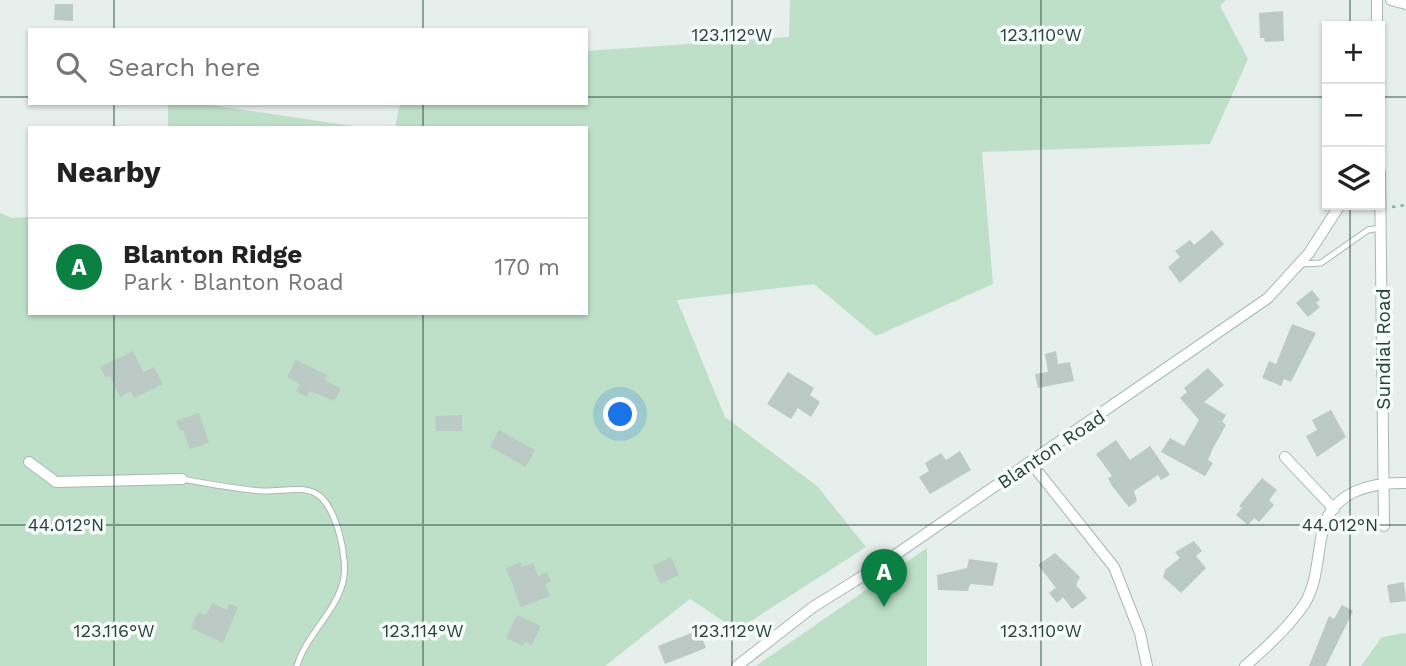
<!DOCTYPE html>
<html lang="en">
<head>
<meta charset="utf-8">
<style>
  body { margin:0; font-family:"Work Sans",sans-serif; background:#f2f2f2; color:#222 }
  .controls { position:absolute; right:21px; top:21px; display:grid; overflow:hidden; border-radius:0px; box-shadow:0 2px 5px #0004 }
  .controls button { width:63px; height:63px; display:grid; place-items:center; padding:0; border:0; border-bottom:2px solid #e0e0e0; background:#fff; color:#222; font:35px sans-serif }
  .you { position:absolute; left:621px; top:415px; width:24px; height:24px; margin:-18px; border:5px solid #fff; border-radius:50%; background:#1a73e8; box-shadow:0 0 0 10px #1a73e833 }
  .badge { display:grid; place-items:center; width:46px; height:46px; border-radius:50%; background:#0b8043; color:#fff; font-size:23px; font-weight:700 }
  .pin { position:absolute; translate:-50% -58px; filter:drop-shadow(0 2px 4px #0008) }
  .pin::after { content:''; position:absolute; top:37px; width:24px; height:21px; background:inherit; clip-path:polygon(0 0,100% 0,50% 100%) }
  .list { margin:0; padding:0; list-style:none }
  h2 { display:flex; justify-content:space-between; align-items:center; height:91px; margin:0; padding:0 28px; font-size:30px }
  h2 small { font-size:23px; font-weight:400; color:#767676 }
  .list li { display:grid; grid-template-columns:46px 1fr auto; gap:21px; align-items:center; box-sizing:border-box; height:98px; padding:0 28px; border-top:2px solid #e0e0e0 }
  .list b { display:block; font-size:26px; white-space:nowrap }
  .list p { margin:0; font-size:23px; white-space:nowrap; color:#767676 }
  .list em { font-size:23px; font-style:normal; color:#767676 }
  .icon { flex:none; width:38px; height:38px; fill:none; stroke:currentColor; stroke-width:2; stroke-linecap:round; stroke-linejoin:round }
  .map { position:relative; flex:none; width:1406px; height:666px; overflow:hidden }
  .search { position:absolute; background:#fff; box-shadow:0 2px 5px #0004; left:28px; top:28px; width:560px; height:77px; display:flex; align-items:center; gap:18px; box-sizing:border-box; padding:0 24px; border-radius:0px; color:#767676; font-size:26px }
  .panel { position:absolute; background:#fff; box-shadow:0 2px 5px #0004; left:28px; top:126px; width:560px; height:189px; border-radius:0px }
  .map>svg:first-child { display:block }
  .green { fill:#bfe0c8 }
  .building { fill:#bbcac4 }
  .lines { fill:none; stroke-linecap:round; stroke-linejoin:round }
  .lane-casing { stroke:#a8b8b2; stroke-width:7 }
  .street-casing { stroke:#a8b8b2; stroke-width:12 }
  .path { stroke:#86b3a5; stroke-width:2.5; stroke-dasharray:3.5 5; stroke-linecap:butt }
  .lane { stroke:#fff; stroke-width:5 }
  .street { stroke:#fff; stroke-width:10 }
  .ticks { fill:none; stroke:#24423a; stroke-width:2; stroke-opacity:0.45 }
  .labels { text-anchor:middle; stroke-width:7; stroke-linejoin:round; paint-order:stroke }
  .street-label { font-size:19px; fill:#24423a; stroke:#f7fbf9 }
  .ticks-label { font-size:18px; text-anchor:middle; fill:#24423a; stroke:#f7fbf9; stroke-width:7; stroke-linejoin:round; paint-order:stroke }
</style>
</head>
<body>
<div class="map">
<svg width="1406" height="666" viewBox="0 0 1406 666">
  <rect width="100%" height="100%" fill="#e6efeb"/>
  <!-- green -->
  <g class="green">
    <polygon points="790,0 1226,0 1220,6 1248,59 1210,144 982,152 993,284 876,336 814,284 677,300 725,417 817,486 866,547 737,630 690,599 605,666 0,666 0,213 12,218 30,217 30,313 586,313 586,128 395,128 400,103 586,103 586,51 789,37"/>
    <polygon points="168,103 198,103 366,128 168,128"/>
    <polygon points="927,548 927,666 756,666"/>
    <polygon points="1406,633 1406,666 1361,666 1382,637"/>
  </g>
  <!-- building -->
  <g class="building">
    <polygon points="55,4 73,4 73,21 54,20"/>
    <polygon points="1283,11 1284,41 1265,42 1264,38 1260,38 1259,13"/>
    <polygon points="1212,230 1224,244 1180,283 1168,267 1180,257 1175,251 1190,240 1194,245"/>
    <polygon points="1312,290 1320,300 1316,303 1320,307 1308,317 1296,303"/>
    <polygon points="1292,324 1316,333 1291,382 1284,379 1281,386 1262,378 1269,361 1276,364"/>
    <polygon points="133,351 143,372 154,367 163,384 134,398 131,391 120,397 110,376 106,378 100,367"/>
    <polygon points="1056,351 1058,364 1070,362 1074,381 1038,388 1035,374 1048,372 1045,354"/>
    <polygon points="296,360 327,375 325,380 341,389 334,401 310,391 306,397 296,391 300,384 287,377"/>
    <polygon points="1208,368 1224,385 1204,402 1226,415 1222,422 1226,425 1212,450 1208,460 1213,463 1205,476 1161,452 1170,438 1184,446 1199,420 1180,398 1187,392 1184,388"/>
    <polygon points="788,372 814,388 810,395 820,402 811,417 798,408 791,419 767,404"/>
    <polygon points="1331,410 1346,437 1317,457 1306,436 1317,430 1312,420"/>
    <polygon points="199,413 209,443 190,449 183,430 180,431 176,421"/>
    <polygon points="462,415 462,431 436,431 435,416"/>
    <polygon points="499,430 535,450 526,467 490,447"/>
    <polygon points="1116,440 1130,460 1150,446 1170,475 1161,480 1158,475 1134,491 1137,501 1129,507 1112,486 1108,478 1112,476 1096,454"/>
    <polygon points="960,451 971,470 930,494 919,477 929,471 925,463 941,453 946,460"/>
    <polygon points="1262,478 1277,490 1269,500 1274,505 1259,522 1254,518 1248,525 1236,515 1242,508 1239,506"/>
    <polygon points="1194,541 1202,551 1196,556 1206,568 1181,593 1163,577 1165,570 1180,558 1175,552"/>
    <polygon points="1055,553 1080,577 1076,585 1087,598 1072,609 1063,597 1057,603 1049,593 1056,588 1038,565"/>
    <polygon points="671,557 679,575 661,584 652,566"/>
    <polygon points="969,559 998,563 993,586 970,584 968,591 938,590 937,575 967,568"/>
    <polygon points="520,562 522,567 533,563 538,576 547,572 551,582 545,584 550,596 521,607 506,568"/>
    <polygon points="1404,582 1406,601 1390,603 1387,585"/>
    <polygon points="212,603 227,610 229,604 238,607 223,643 191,628 198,612 206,615"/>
    <polygon points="1342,605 1353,611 1326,666 1309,666 1329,616 1334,619"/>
    <polygon points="517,615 541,626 532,645 525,642 523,646 506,638"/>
    <polygon points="699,630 706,648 665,664 658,646"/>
  </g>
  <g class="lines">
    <!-- lane casing -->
    <g class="lane-casing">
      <g id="lane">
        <polyline points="1300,264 1321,263 1368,230 1380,228"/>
        <path d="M182,479C209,484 235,489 262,491C279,492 300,486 315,493C336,503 349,560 343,582C335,613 306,635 297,666"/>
      </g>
    </g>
    <!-- street casing -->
    <g class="street-casing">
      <g id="street">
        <polyline points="1391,0 1406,4"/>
        <polyline points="1377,26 1377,0"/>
        <polyline points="1380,172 1384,526"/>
        <polyline points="1285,457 1334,509"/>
        <polyline points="29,462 56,482 182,479"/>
        <polyline points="1031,463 1114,567 1140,633 1147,666"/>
        <polyline points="737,666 813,607 882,564 1268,298 1309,253 1340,205"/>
        <path d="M1245,666C1266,648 1290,626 1305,603C1318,581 1317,554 1323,529C1333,491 1372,482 1406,483"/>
      </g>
    </g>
    <!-- path -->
    <polyline class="path" points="1392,207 1406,205"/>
    <!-- lane -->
    <use href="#lane" class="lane"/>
    <!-- street -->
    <use href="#street" class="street"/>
  </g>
  <!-- ticks -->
  <path class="ticks" d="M114,0V30M423,0V30M732,0V666M1041,0V666M1350,0V26M0,97H30M586,97H1327M1380,97H1406M114,103V128M423,103V128M1350,205V666M114,313V666M423,313V666M0,525H1406"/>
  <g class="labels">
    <!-- street labels -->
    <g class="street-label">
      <text transform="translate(1383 349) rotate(-90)" y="7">Sundial Road</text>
      <text transform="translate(1051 449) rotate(-34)" y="7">Blanton Road</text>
    </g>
  </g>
  <g class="ticks-label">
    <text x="732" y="41">123.112°W</text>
    <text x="1041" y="41">123.110°W</text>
    <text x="66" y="531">44.012°N</text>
    <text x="1340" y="531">44.012°N</text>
    <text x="114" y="637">123.116°W</text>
    <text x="423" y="637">123.114°W</text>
    <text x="732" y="637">123.112°W</text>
    <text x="1041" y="637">123.110°W</text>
  </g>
</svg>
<div class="controls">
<button>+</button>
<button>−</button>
<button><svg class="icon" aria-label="layers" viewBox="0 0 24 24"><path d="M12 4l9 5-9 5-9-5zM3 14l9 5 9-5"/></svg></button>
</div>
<div class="you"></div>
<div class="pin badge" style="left:884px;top:607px">A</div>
<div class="search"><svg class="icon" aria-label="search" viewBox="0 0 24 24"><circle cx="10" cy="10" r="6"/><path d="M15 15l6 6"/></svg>Search here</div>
<section class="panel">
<h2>Nearby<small></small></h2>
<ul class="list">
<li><span class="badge">A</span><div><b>Blanton Ridge</b><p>Park · Blanton Road</p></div><em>170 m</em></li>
</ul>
</section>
</div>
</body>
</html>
